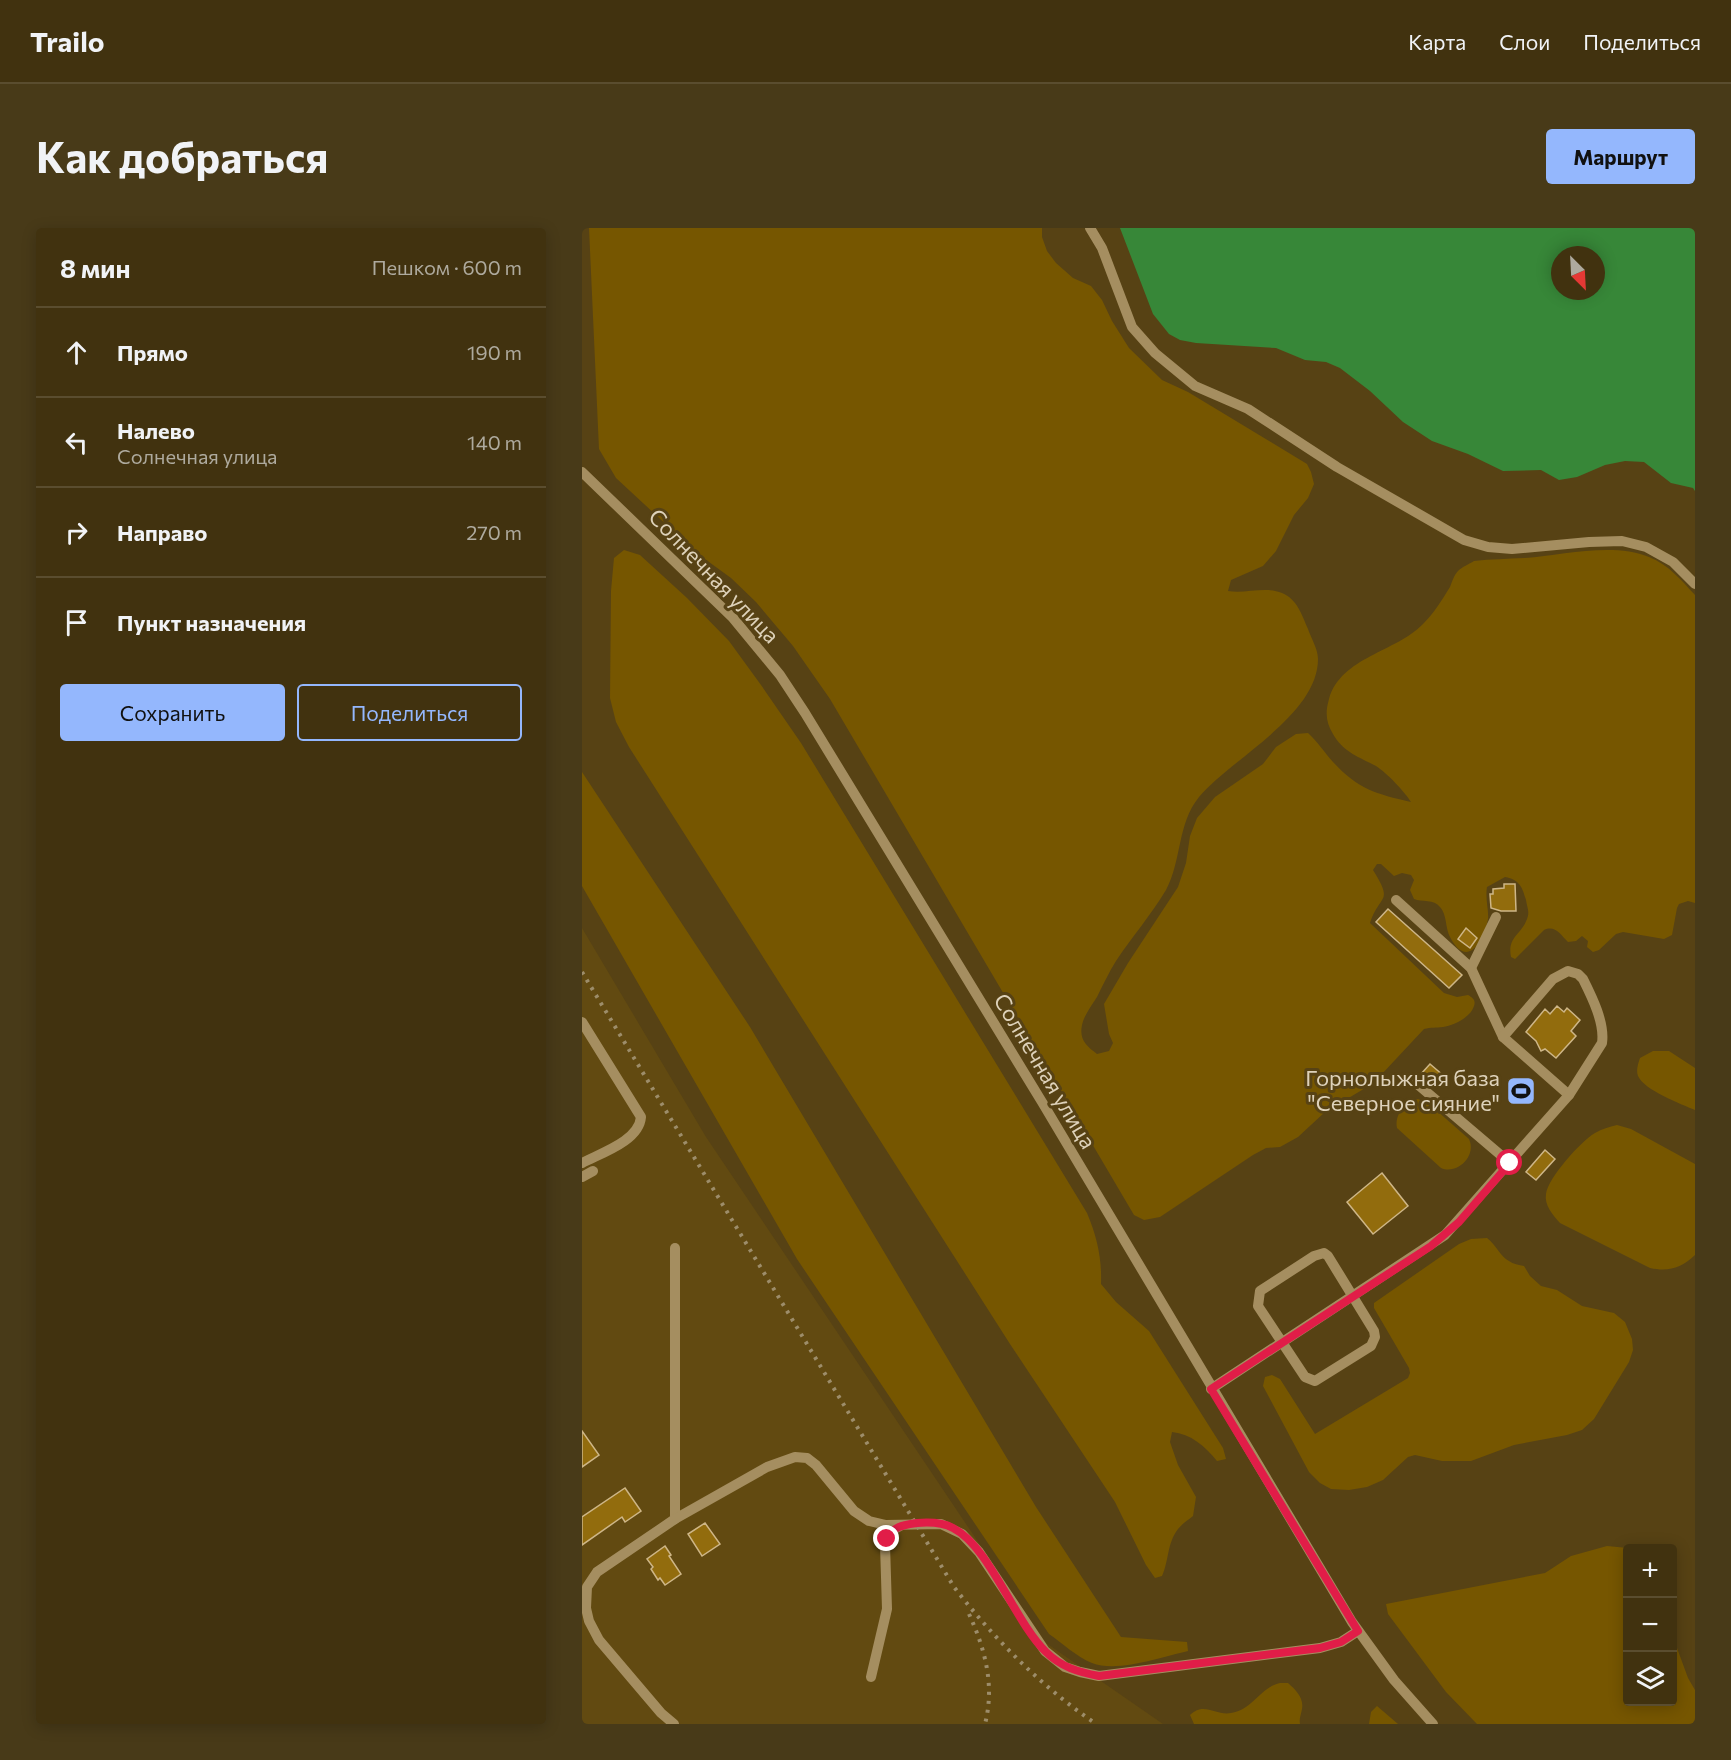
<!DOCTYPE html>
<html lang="ru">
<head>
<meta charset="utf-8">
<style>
  body { margin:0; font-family:Commissioner,sans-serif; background:#483a18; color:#f1f3f6 }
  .controls { position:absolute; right:18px; bottom:18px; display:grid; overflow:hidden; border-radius:6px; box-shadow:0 3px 15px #0003 }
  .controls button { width:54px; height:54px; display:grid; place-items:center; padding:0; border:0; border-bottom:2px solid #5a4d2f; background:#41320f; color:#f1f3f6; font:30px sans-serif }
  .compass { position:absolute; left:969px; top:18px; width:54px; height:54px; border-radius:50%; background:#41320f; box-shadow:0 3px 15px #0003; rotate:156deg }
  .stop { position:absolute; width:18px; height:18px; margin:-14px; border:4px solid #e11d48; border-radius:50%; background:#fff }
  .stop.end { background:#e11d48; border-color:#fff; box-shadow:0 2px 6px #0008 }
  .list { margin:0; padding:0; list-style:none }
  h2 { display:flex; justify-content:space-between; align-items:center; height:78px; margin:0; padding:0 24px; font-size:26px }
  h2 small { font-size:20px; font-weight:400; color:#aeaa9e }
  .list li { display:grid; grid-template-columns:39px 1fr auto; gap:18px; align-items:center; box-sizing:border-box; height:90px; padding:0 24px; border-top:2px solid #5a4d2f }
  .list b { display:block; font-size:22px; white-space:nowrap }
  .list p { margin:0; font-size:20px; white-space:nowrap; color:#aeaa9e }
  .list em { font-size:20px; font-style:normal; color:#aeaa9e }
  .actions { display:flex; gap:12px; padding:18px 24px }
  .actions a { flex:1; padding:14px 0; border:2px solid #94b7fd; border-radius:6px; text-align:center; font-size:21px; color:#94b7fd }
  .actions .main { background:#94b7fd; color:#111 }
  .icon { flex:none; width:33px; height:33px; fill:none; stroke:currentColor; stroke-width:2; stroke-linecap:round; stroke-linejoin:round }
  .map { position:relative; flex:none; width:1113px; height:1496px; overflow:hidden; border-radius:6px }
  header { display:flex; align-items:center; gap:36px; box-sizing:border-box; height:84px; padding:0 30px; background:#41320f; border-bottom:2px solid #5a4d2f }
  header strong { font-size:28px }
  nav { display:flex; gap:33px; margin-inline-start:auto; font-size:21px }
  .intro { display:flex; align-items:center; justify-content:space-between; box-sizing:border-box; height:144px; padding:0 36px }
  h1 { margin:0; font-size:42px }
  .button { padding:15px 27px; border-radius:6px; background:#94b7fd; color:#111; font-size:21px; font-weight:700 }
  main { display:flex; gap:36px; padding:0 36px }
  aside { flex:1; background:#41320f; border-radius:6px; box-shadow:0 3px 15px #0003 }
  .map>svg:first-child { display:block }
  .built { fill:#624a11 }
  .green { fill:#765600 }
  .water { fill:#378738; fill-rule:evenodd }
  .building { fill:#926c0d; stroke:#ceb687; stroke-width:1.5 }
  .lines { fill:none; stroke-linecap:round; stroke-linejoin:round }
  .minor { stroke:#a58e60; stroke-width:10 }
  .rail { stroke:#9d8d6a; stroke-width:4; stroke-dasharray:3 6; stroke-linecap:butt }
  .route { stroke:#e11d48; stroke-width:8 }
  .labels { text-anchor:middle; stroke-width:6; stroke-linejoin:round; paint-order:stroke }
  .street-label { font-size:22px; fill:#ded2ba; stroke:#574214 }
  .poi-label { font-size:22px; fill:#ded2ba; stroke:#574214; text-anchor:end }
</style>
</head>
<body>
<header>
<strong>Trailo</strong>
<nav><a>Карта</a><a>Слои</a><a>Поделиться</a></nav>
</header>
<div class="intro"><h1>Как добраться</h1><a class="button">Маршрут</a></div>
<main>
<aside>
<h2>8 мин<small>Пешком · 600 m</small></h2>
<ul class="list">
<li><svg class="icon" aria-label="ahead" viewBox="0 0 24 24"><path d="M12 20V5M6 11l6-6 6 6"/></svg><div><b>Прямо</b></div><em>190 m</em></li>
<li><svg class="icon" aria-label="left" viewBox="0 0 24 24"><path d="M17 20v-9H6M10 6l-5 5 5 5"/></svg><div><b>Налево</b><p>Солнечная улица</p></div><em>140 m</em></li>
<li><svg class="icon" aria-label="right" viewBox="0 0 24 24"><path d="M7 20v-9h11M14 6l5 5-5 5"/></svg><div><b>Направо</b></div><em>270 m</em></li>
<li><svg class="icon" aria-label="arrive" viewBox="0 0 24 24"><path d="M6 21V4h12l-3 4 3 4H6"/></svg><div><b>Пункт назначения</b></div></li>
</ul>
<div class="actions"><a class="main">Сохранить</a><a>Поделиться</a></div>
</aside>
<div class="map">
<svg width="1113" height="1496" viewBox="0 0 1113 1496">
  <rect width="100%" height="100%" fill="#574214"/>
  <!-- built -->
  <polygon class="built" points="0,700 124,909 464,1415 581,1496 0,1496"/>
  <!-- green -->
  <g class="green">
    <path d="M7,0H460V9L465,23L474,35L491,50L509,58L520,72L530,93L547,120L580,152L606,164L725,236L729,244L732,256L726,270L712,287L694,323L681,338L649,352L646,363C663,366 684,358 700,365C715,371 720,387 726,401C729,410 736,421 736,431C736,487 650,530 617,569C595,596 600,632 584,662C569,687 550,709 534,733C527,744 521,757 515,769C510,777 502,787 500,797C497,811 504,818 515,826L527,823L531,815L527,806L522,776L546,735L596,659L604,635L608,608L615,590L633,569L681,536L694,519L714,506L726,505C736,514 742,524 751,534C776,561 794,566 829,574C823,564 805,545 794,538C777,529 761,524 751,506C744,494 743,485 747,471C759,429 814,424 841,396C852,385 860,372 868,359C870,354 872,347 876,343C880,339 887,336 892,333C909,331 925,331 943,330C980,327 1032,314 1067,329C1087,337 1099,352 1113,367V675L1106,673L1097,676L1095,680L1090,707L1082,711L1041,704L1034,706L1017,722L1011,724L1005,719L1006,713L1000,708L994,713L986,714C978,706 973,697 962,702L933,731L929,729C925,709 939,707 945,691C948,684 945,679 944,672C940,659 938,652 923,649L905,659C903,670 907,683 906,691C902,713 885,742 868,709C863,700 865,686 858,679C852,671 840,674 832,671L828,662L832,652L829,647L820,645L812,648L799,636H795L791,642C812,676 798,665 788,695L862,765L875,769L886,767C891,770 894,772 892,778C889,789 871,798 861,799C854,800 849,799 842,801L799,847L780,862L743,884L716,909L698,919L684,920L671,927L578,989L562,992L552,987L248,471L211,418L174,374L149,350L116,326L34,250L17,221Z"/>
    <path d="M42,322L58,327L105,370L147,413L179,457L219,515L505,985C515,1009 520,1030 519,1056L534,1074L567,1103L641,1220L644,1231L635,1233C623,1218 609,1206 590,1204L588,1214L596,1237L614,1269L611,1288C606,1292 600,1296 596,1301C585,1315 587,1333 580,1348L573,1350L564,1337L533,1274L428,1116L47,519L34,494L28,470L29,363L32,330Z"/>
    <path d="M0,544L168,799L454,1279L539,1409L605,1414L606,1423C580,1429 535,1445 510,1435C495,1429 480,1415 467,1406L215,1031L0,658Z"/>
    <path d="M1071,823H1087L1113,840V882C1099,876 1062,862 1056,848C1054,842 1056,836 1058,830Z"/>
    <path d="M836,871L846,875L887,911C895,928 875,947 859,940L815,900C812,887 823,874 836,871Z"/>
    <path d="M1035,897L1049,901L1113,936V1027C1099,1040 1087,1044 1068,1040L978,995C971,987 962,977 964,966C966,950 999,913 1013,905C1020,901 1027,899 1035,897Z"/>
    <path d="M905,1010C915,1018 918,1028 927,1033C931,1036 937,1037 942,1038L948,1048L959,1058L975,1062L1000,1078L1032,1085L1043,1094L1050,1111L1051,1122L1047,1134L1012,1191L1000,1202L985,1207L932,1217L889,1233H860L833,1227L826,1229L801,1252L785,1259L767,1262L749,1261L738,1255L727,1244L681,1158L683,1149L690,1147L698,1151L733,1206L826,1150L828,1145L827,1140L792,1080V1075L877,1016L889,1011Z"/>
    <polygon points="1025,1318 1046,1320 1046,1474 1090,1474 1091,1409 1106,1450 1113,1462 1113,1496 895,1496 864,1464 806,1386 804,1376 963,1345 989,1328"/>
    <path d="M698,1455H706C714,1462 722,1470 720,1481C719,1487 717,1490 718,1496H612L608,1487C622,1473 634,1488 649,1485C672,1481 677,1460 698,1455Z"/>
    <polygon points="795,1478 816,1496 787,1496 789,1484"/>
  </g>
  <!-- water -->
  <path class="water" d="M538,0H1113V263L1111,260L1089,255L1062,234L1043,233L1023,237L995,249L977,252L959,242L921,243L886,226L850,213L821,194L788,163L758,140L744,134L723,132L694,120L614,115L598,112L587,106L571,86ZM978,27H1014V63H978Z"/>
  <!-- building -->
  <g class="building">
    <polygon points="922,656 933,656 934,683 919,683 909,680 908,666 911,666 911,661 922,660"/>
    <polygon points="806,681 880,747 867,760 794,694"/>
    <polygon points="884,700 895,710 888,720 876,711"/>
    <polygon points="975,778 982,784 985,780 998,792 989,803 994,808 974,830 963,821 959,823 954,813 944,804 963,781 968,786"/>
    <polygon points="848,836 862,848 853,858 839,846"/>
    <polygon points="963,922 973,931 954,952 944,944"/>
    <polygon points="800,945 826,978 791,1006 765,974"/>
    <polygon points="0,1203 17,1227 0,1239"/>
    <polygon points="43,1260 59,1283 43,1294 40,1289 0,1317 0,1289"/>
    <polygon points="123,1295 138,1316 120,1328 106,1306"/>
    <polygon points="83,1318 89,1327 87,1328 99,1346 83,1357 78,1350 76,1352 69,1341 71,1339 65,1331"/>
  </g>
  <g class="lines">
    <!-- minor -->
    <g class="minor">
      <polyline points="508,0 520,20 550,99 573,125 613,158 666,181 755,239 882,312 906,319 930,321 1007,314 1040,313 1064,319 1091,334 1113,356"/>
      <polyline points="0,244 151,390 198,447 223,485 460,874 770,1394 812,1452 851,1496"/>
      <polyline points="814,672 889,740 921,809 987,867"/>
      <polyline points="889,740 914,689"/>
      <path d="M0,794L59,889C57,913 19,925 0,935"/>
      <polyline points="834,855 928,935"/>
      <polyline points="0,949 11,943"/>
      <polyline points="93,1020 93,1291"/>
      <polygon points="742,1025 746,1028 792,1103 793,1109 789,1118 733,1153 723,1149 676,1078 678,1063 732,1028"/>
      <path d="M629,1161L863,1007L987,867L1020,815C1023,795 1010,769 1001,751L996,746L986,743L971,751L921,809"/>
      <polyline points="289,1449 305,1381 303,1317 311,1302 320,1297"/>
      <polyline points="92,1496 79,1485 17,1412 7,1393 4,1380 5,1359 15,1344 93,1291 185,1239 213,1229 225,1230 234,1237 272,1283 287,1293 304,1297 359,1296 380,1306 397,1324 463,1423 483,1439 498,1444 517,1448 738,1420 759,1414 776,1403"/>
    </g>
    <!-- rail -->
    <g class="rail">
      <path d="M0,744L372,1359C413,1412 459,1458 514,1496"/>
      <path d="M387,1386C403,1421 413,1457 403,1496"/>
    </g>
  </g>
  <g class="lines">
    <!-- route -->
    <path class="route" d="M305,1311C311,1298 322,1297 335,1295C347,1294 360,1294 371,1300C408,1319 432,1393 464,1424C479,1439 496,1444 517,1448L738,1420L759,1414L776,1403L629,1161L849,1018L877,994L928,935"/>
  </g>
  <!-- icons -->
  <defs>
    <g id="stadium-square" transform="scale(1.5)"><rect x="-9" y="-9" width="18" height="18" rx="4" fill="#94b7fd" stroke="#574214"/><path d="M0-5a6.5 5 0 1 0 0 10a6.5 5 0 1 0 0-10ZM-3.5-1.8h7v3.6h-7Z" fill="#111"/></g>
  </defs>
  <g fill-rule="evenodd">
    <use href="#stadium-square" x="939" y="863"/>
  </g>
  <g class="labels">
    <!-- street labels -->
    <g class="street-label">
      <text transform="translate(132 348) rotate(46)" y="8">Солнечная улица</text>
      <text transform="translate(463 843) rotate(59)" y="8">Солнечная улица</text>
    </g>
    <!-- poi labels -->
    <g class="poi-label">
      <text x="918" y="858">Горнолыжная база<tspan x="918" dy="25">"Северное сияние"</tspan></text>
    </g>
  </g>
</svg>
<div class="controls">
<button>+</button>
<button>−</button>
<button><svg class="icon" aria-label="layers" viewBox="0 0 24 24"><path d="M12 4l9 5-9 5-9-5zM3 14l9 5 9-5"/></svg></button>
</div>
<svg class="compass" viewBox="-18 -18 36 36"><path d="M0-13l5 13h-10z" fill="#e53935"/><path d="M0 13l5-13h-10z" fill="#aeaa9e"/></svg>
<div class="stop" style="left:928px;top:935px"></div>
<div class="stop end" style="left:305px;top:1311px"></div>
</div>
</main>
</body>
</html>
